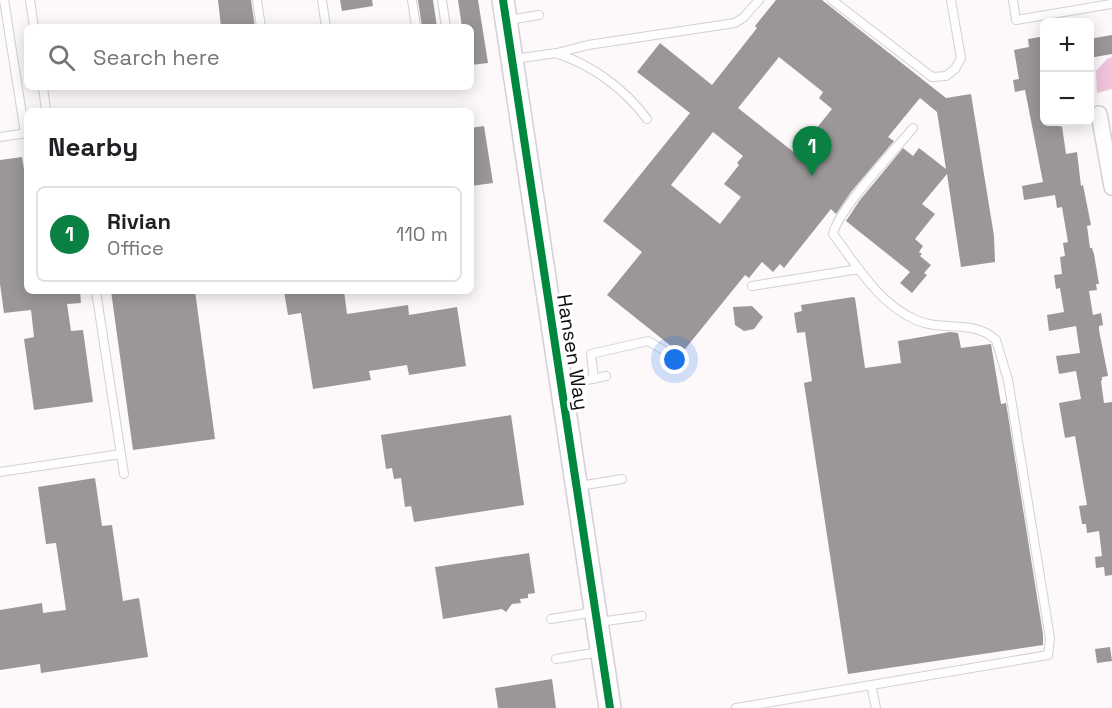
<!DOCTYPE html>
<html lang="en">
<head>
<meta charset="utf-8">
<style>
  body { margin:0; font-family:"Space Grotesk",sans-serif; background:#f6f6f6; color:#202124 }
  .controls { position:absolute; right:18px; top:18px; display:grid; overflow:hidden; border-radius:9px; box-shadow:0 3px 15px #0003 }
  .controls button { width:54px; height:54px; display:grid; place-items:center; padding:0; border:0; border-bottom:2px solid #e0e0e0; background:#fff; color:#202124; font:30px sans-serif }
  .you { position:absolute; left:675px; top:360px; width:21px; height:21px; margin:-15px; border:4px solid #fff; border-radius:50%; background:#1a73e8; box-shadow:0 0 0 9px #1a73e833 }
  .badge { display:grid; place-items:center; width:39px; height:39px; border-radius:50%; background:#0b8043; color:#fff; font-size:20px; font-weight:700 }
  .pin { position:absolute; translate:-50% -50px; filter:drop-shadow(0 2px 3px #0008) }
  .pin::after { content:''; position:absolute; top:32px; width:21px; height:18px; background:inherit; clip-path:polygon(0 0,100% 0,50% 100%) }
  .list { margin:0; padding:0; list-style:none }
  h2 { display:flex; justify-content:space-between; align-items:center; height:78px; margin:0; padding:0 24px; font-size:26px }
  h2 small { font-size:20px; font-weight:400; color:#757577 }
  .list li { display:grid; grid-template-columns:39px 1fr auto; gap:18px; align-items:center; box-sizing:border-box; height:96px; margin:0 12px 12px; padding:0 12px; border:2px solid #e0e0e0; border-radius:9px }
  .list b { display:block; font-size:22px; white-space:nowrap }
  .list p { margin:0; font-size:20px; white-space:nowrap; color:#757577 }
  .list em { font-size:20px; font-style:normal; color:#757577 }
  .icon { flex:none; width:33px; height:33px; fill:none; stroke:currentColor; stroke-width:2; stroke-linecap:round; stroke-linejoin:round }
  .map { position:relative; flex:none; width:1112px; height:708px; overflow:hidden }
  .search { position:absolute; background:#fff; box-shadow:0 3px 15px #0003; left:24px; top:24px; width:450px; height:66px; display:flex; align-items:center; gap:15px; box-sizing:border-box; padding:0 21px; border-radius:9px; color:#757577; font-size:22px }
  .panel { position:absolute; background:#fff; box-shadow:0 3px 15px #0003; left:24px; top:108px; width:450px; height:186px; border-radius:9px }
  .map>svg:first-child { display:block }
  .forest { fill:#f0c4dc }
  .building { fill:#9b9798; fill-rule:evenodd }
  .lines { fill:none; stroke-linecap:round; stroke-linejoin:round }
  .lane-casing { stroke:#d4cfd1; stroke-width:10 }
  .street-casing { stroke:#d4cfd1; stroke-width:18 }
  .secondary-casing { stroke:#d4cfd1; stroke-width:24 }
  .lane { stroke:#fffefe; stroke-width:8 }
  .street { stroke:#fffefe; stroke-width:15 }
  .secondary { stroke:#fffefe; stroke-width:21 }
  .cycleway-casing { stroke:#fff; stroke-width:11 }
  .cycleway { stroke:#00873e; stroke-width:8 }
  .labels { text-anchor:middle; stroke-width:6; stroke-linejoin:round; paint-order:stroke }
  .street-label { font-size:20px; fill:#130f11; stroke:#fff }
</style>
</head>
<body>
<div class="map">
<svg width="1112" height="708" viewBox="0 0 1112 708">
  <rect width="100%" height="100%" fill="#fdf8fa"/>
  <!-- forest -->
  <polygon class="forest" points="1112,57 1112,89 1097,93 1096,71 1107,59"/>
  <!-- building -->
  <g class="building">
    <polygon points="218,0 251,0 255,27 221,27"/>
    <polygon points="340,0 372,0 373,6 342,11"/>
    <polygon points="418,0 433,0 437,27 422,27"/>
    <polygon points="458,0 478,0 488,63 471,65 471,27 462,27"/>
    <path d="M776,0H822L946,98L971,94L994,236L995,262L961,267L947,174L922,204L935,214L915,239L923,246L919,252L922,254L920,256L931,265L924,273L927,275L912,293L900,283L910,272L846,221L860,200L903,148L913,156L919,148L946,169L937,112L920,98L888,137L894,141L851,192L836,214L831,209L784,268L780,264L773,272L762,262L749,278L745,275L681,354L607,295L642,252L603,221L690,113L637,72L660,43L712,85L757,28L755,26ZM779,57L823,92L819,98L832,109L796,154L738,108ZM713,132L743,156L737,163L739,165L724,184L741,197L720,224L671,185Z"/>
    <polygon points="1112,35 1112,54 1089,58 1089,39"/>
    <polygon points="1040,37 1040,39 1044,38 1044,122 1059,122 1060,127 1062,126 1066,154 1077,152 1081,186 1083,185 1091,225 1087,226 1090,248 1092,248 1094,254 1099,284 1096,284 1097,290 1089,291 1093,315 1101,313 1103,325 1099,326 1099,330 1108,376 1102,377 1102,380 1101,381 1104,403 1112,402 1112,575 1105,576 1104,567 1096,568 1095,557 1102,556 1099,531 1087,533 1086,524 1082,524 1079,506 1087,505 1075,436 1065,438 1059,403 1081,399 1076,371 1059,374 1056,356 1080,353 1076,326 1049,331 1047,315 1064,312 1060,288 1056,289 1054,275 1062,274 1060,257 1065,256 1063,243 1068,242 1062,207 1057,208 1055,195 1024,200 1022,186 1043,182 1025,90 1015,92 1013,80 1019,79 1014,50 1029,47 1028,39"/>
    <polygon points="484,126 493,183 471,186 471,128"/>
    <polygon points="22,157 27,188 27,291 80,291 81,303 67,304 71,331 83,330 93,402 34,410 24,339 34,337 31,310 4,313 0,284 0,160"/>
    <polygon points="111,291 195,291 215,439 133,450"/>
    <polygon points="284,291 344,291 347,314 408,305 409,315 457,307 466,366 409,375 407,365 369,371 371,380 313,389 301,313 288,315"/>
    <polygon points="853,297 855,298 865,368 901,363 898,341 950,332 958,333 961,348 991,344 1001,404 1006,403 1043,634 1043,645 848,674 804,383 812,381 805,332 797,333 794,313 802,311 801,305"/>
    <polygon points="752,306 763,317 754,329 744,331 735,325 733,307"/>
    <polygon points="511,415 524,505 414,522 411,506 405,507 401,478 394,479 392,468 386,469 381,435"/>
    <polygon points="95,478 102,526 112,525 123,601 139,598 148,657 41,673 40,664 0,670 0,610 42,603 43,613 66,610 56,543 46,544 38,487"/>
    <polygon points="529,553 535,593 528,594 528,598 520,599 521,603 512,604 506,612 502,609 443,619 435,567"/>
    <polygon points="1110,647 1112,661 1097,663 1095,649"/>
    <polygon points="552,679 556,708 498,708 495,688"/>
  </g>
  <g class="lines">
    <!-- lane casing -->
    <g class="lane-casing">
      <g id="lane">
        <polyline points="4,0 25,133"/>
        <polyline points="30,0 34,27"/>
        <polyline points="257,0 261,27"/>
        <polyline points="322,0 326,27"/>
        <polyline points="412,0 416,27"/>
        <polyline points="442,0 446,27"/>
        <polyline points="832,0 932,77 946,76 955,69 961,58 951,0"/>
        <polyline points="1013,0 1016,20 1111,4 1112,2"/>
        <polyline points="508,20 539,15"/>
        <path d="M558,54C592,65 625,89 647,119"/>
        <polyline points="514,59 557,53 588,45 735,23 744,17 759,0"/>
        <polyline points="43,87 46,111"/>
        <polyline points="0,137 27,133"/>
        <polyline points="752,286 859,269"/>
        <polyline points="96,291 124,474"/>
        <polyline points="594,379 591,354 648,341 682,361"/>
        <polyline points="563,385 606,376"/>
        <polyline points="0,472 121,454"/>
        <polyline points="579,486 622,479"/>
        <polyline points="551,619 594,612"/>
        <polyline points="599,622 642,616"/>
        <polyline points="556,659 600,652"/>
        <polyline points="871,685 876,708"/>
        <path d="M736,708L1048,655L1050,638L1008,380L996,340C974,319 942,332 916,320C879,304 857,266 833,234C838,210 894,151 913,128"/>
      </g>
    </g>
    <!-- street casing -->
    <g class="street-casing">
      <polyline id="street" points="1099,114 1112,187"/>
    </g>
    <!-- secondary casing -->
    <g class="secondary-casing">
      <polyline id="secondary" points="503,0 610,708"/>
    </g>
    <!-- lane -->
    <use href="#lane" class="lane"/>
    <!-- street -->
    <use href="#street" class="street"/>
    <!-- secondary -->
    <use href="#secondary" class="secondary"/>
    <!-- cycleway casing -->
    <g class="cycleway-casing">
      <polyline id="cycleway" points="503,0 610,708"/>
    </g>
    <!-- cycleway -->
    <use href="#cycleway" class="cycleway"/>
  </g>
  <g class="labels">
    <!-- street labels -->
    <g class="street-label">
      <text transform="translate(573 352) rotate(81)" y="7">Hansen Way</text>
    </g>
  </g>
</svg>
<div class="controls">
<button>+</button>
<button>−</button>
</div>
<div class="you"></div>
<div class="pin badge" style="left:812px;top:176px">1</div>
<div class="search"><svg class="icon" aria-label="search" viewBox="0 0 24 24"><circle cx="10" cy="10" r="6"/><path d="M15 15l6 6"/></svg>Search here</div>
<section class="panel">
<h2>Nearby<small></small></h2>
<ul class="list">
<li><span class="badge">1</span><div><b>Rivian</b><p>Office</p></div><em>110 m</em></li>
</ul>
</section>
</div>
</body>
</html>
